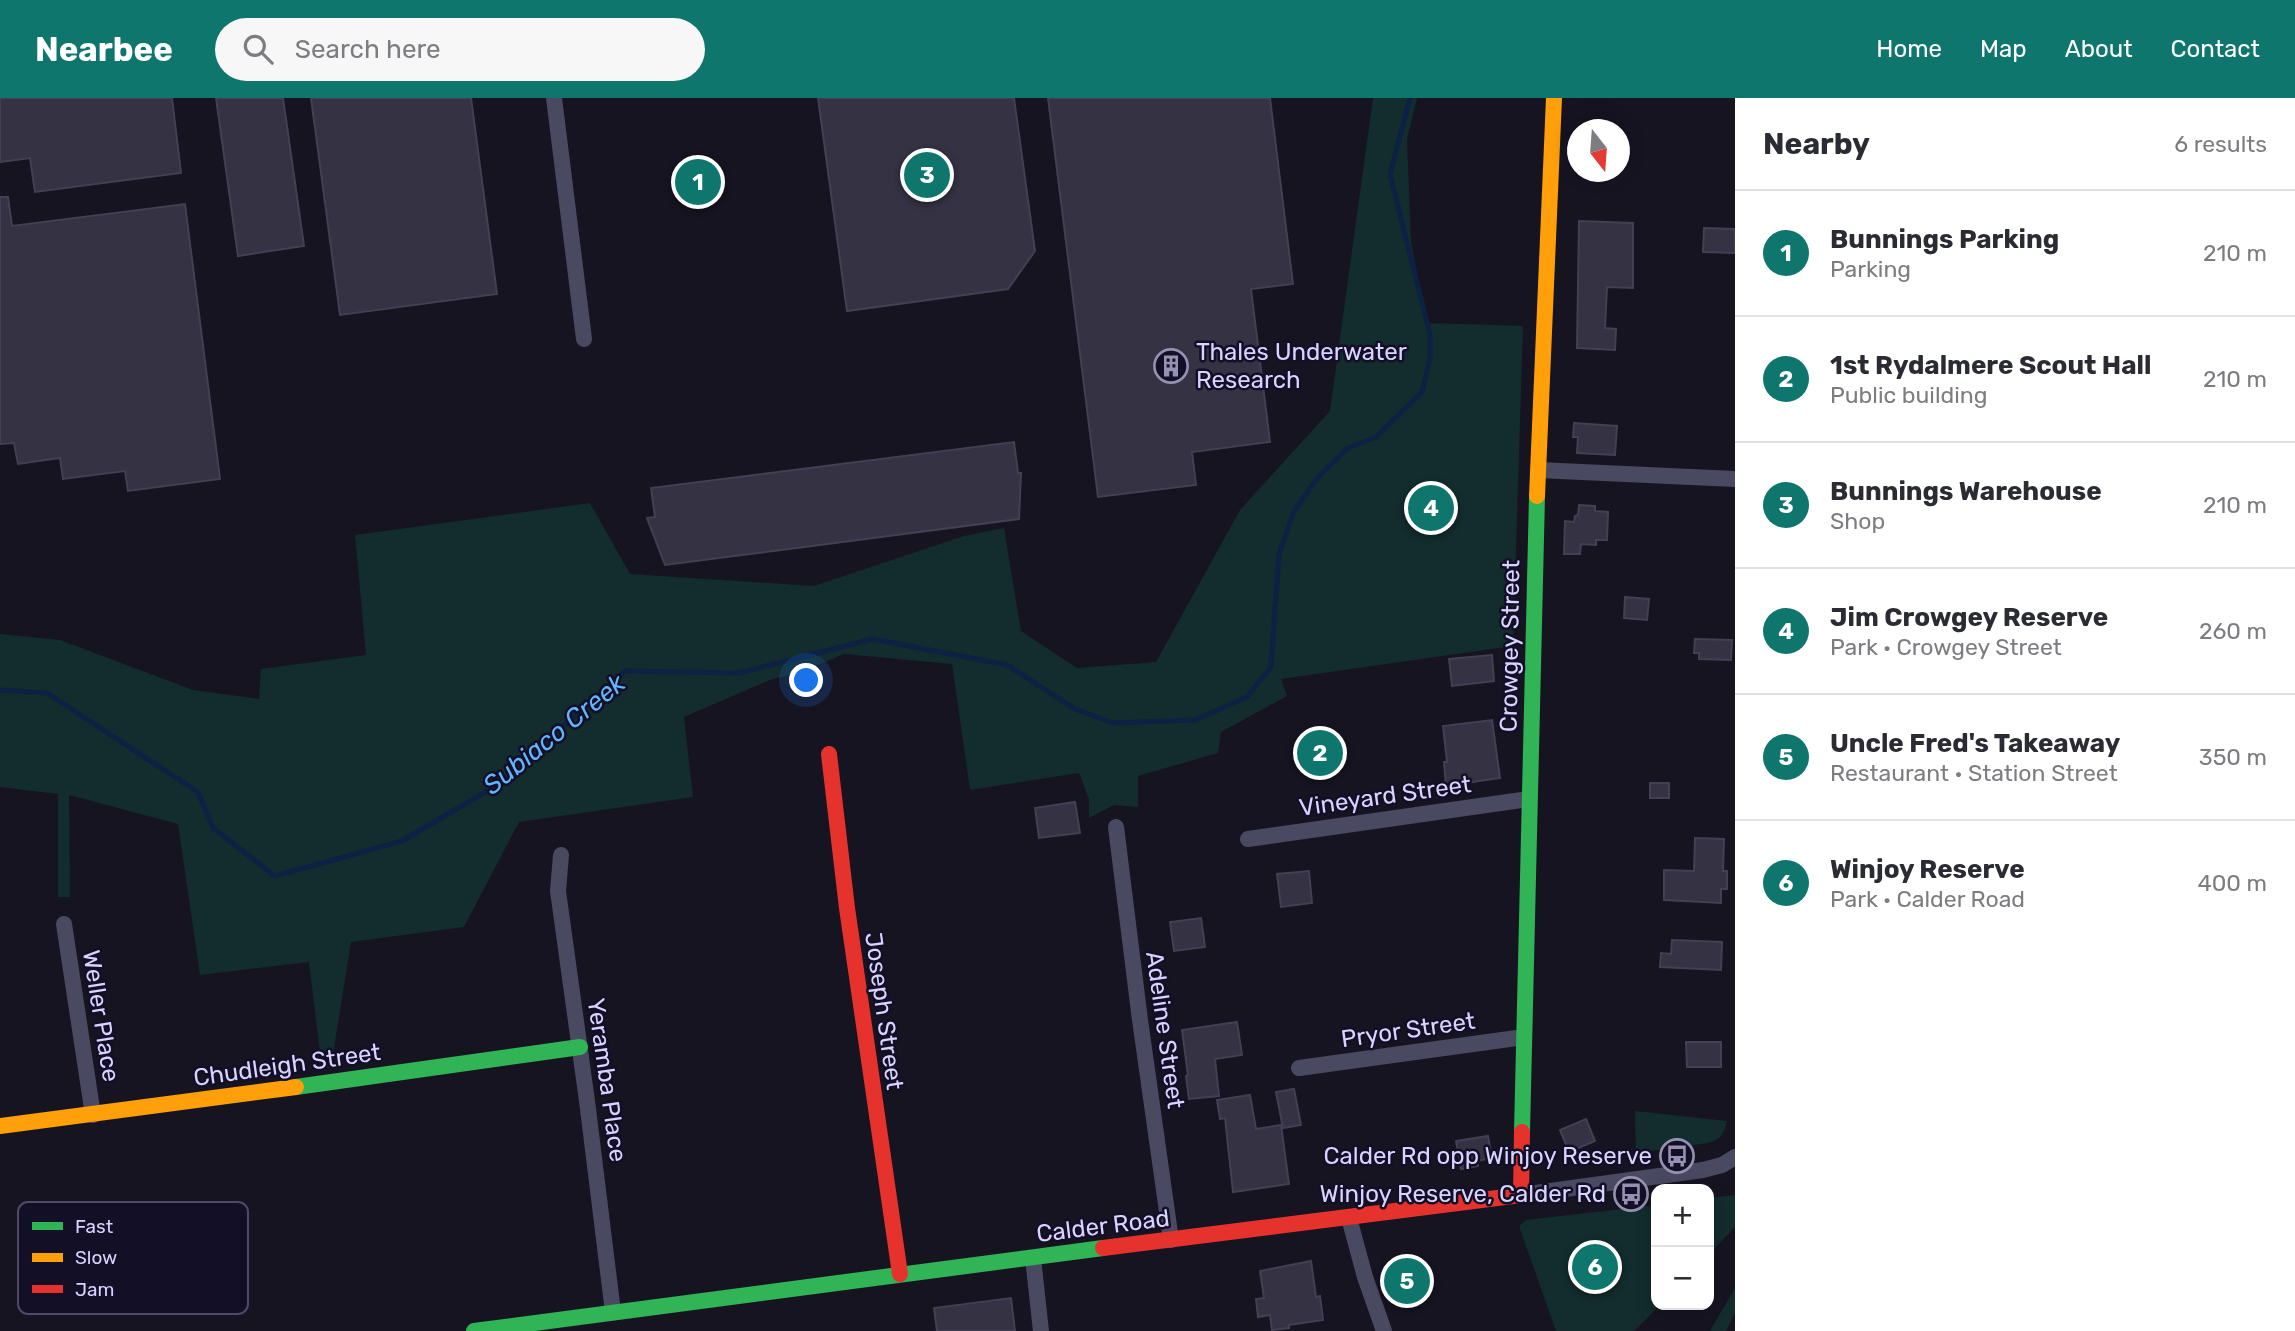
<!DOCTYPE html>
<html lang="en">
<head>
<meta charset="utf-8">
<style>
  body { margin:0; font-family:Rubik,sans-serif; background:#f7f7f7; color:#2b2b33 }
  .controls { position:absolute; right:21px; bottom:21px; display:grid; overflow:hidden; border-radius:14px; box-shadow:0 4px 18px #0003 }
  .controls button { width:63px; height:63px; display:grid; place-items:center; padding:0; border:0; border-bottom:2px solid #e1e1e2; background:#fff; color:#2b2b33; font:35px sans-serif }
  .compass { position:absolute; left:1567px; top:21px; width:63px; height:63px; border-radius:50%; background:#fff; box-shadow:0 4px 18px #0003; rotate:163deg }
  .you { position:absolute; left:807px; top:583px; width:24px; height:24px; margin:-18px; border:5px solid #fff; border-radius:50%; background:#1a73e8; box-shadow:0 0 0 10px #1a73e833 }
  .badge { display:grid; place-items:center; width:46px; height:46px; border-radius:50%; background:#0f766e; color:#fff; font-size:23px; font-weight:700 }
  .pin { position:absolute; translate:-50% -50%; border:4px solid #fff; box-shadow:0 2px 7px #0006 }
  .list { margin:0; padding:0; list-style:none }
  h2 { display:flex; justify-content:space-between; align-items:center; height:91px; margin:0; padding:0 28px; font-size:30px }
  h2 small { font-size:23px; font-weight:400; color:#7c7c81 }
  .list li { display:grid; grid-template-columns:46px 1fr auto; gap:21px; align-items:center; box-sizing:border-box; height:126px; padding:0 28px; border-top:2px solid #e1e1e2 }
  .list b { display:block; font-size:26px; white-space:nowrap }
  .list p { margin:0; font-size:23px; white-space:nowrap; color:#7c7c81 }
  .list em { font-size:23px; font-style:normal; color:#7c7c81 }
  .icon { flex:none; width:38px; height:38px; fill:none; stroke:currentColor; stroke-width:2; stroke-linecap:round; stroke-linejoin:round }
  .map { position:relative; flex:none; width:1735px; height:1233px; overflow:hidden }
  header { display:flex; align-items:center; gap:42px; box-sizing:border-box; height:98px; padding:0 35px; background:#0f766e; color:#fff }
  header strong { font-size:33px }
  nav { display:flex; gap:38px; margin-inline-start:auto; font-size:24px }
  .search { width:490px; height:63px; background:#f7f7f7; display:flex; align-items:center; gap:18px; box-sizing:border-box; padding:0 24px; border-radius:38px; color:#7c7c81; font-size:26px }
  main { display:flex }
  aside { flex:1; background:#fff }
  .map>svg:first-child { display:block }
  .green { fill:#132c2d }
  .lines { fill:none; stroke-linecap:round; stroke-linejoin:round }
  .stream { stroke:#0d2144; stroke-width:5 }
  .building { fill:#343243; stroke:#433f54; stroke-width:2 }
  .street { stroke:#4a4962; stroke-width:16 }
  .fast { stroke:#30b455; stroke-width:16 }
  .slow { stroke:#ff9f0a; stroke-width:16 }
  .jam { stroke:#e5322d; stroke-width:16 }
  .labels { text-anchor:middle; stroke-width:5; stroke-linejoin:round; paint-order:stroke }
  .poi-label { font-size:24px; fill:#d9d4ff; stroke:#130f26; text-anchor:end }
  .street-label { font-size:24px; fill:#d9d4ff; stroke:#130f26 }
  .water-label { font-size:26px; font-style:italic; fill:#62b6ff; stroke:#130f26 }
  .key { fill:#130f26; stroke:#4e4a67; stroke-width:2 }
  .key-label { font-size:19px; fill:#d9d4ff }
</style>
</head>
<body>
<header>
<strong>Nearbee</strong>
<div class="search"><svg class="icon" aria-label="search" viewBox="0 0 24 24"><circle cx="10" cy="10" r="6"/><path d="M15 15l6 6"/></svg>Search here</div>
<nav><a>Home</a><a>Map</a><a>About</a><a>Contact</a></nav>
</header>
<main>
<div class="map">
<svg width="1735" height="1233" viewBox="0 0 1735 1233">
  <rect width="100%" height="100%" fill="#161421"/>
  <!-- green -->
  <g class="green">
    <polygon points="1373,0 1417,0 1407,41 1411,144 1427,225 1523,228 1513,548 1281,581 1287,598 1221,634 1218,655 1138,678 1138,709 1114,707 1089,720 1089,701 1079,675 970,692 952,566 844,556 803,573 770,582 684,619 693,699 519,724 464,829 351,844 331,969 322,971 309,864 200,877 178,726 69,697 70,799 58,799 58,696 0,689 0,536 60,542 193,592 259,601 261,571 366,557 355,437 590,405 630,476 814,488 964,438 1004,430 1021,533 1077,570 1156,564 1240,412 1330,313"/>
    <path d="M1635,1014V1013L1727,1023C1724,1036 1721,1041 1708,1045L1636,1055Z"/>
    <polygon points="1735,1097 1735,1129 1709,1156 1709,1100"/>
    <polygon points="1656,1107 1656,1207 1660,1207 1634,1233 1556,1233 1520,1131 1520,1127 1526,1122"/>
    <polygon points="1735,1190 1735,1215 1726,1233 1710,1233"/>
  </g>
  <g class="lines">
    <!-- stream -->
    <polyline class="stream" points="0,592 47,595 198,694 213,730 275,778 402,743 499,686 625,573 739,575 873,541 1007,567 1075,611 1113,625 1195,622 1247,599 1271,569 1279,456 1294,413 1319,378 1348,350 1376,339 1422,294 1430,261 1430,236 1390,76 1410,0"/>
  </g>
  <!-- building -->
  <g class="building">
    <polygon points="0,0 172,0 181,75 35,94 30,60 0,64"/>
    <polygon points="216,0 283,0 304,148 238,158"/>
    <polygon points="311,0 471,0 497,196 340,217"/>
    <polygon points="818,0 1014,0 1035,153 1008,191 847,213"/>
    <polygon points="1048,0 1270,0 1293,186 1251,191 1270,344 1192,354 1196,387 1098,399"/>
    <polygon points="0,99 8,99 12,128 185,106 220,381 128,393 125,373 63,381 60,360 18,366 14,345 0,346"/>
    <polygon points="1579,123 1633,125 1633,190 1607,189 1605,230 1616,231 1615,252 1577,250"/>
    <polygon points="1704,130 1735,131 1735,155 1703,154"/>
    <polygon points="1574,325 1617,328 1615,357 1577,355 1578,339 1573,339"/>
    <polygon points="1014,344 1018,375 1021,375 1019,421 665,467 647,420 655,419 651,390"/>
    <polygon points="1579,407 1595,408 1595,413 1608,414 1607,442 1596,442 1596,447 1581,446 1580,456 1564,456 1565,423 1574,424 1575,418 1578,417"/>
    <polygon points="1625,499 1649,501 1647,522 1624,520"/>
    <polygon points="1695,541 1732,542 1731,562 1699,561 1699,555 1694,555"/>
    <polygon points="1492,557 1494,583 1452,588 1449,561"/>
    <polygon points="1492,622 1500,680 1446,688 1444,664 1447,664 1443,628"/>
    <rect x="1650" y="685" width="19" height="15"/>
    <polygon points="1075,704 1080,735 1039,740 1035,710"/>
    <polygon points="1695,740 1724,741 1723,773 1727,773 1727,791 1721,791 1721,805 1664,802 1664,772 1694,773"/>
    <polygon points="1309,773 1312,805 1281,809 1277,776"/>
    <polygon points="1201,820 1205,849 1174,853 1170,824"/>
    <polygon points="1672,842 1722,844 1721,872 1660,869 1661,855 1671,856"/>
    <polygon points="1237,924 1242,957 1215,961 1219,998 1189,1001 1186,978 1188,977 1182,932"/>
    <polygon points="1686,944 1721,944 1721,969 1687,969"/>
    <polygon points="1294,991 1301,1027 1283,1030 1276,994"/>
    <polygon points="1250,997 1256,1031 1281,1027 1289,1086 1233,1094 1225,1020 1220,1021 1217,1002"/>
    <polygon points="1586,1021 1595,1043 1569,1054 1560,1032"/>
    <polygon points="1488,1038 1492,1060 1477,1063 1478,1068 1461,1071 1456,1043"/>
    <polygon points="1311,1163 1316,1199 1320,1198 1323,1222 1289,1227 1289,1230 1272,1232 1270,1217 1258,1219 1256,1201 1264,1200 1260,1173"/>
    <polygon points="1011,1200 1015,1233 937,1233 934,1210"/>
  </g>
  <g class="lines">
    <!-- street -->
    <g class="street">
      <polyline points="554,0 584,241"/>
      <polyline points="1538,372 1735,381"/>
      <polyline points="1116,729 1140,922 1171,1142"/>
      <polyline points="1248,741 1529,701"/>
      <polyline points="561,757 558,793 587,1003 613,1214"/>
      <polyline points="64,826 93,1017"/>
      <polyline points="1299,970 1524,939"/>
      <polyline points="1521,1097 1703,1072 1722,1067 1735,1059"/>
      <polyline points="1349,1120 1365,1179 1384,1233"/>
      <polyline points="1033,1160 1041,1233"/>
    </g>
    <!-- fast -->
    <g class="fast">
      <polyline points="296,989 580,949"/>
      <polyline points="1522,1034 1537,398"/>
      <polyline points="474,1233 1103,1150"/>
    </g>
    <!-- slow -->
    <g class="slow">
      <polyline points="1537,398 1554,0"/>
      <polyline points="0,1028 296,989"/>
    </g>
    <!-- jam -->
    <g class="jam">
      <polyline points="829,656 847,810 900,1176"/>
      <polyline points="1103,1150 1521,1097 1522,1034"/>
    </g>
  </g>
  <!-- icons -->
  <defs>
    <g id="building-ring" transform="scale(1.75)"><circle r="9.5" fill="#130f26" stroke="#9591b1" stroke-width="1.5"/><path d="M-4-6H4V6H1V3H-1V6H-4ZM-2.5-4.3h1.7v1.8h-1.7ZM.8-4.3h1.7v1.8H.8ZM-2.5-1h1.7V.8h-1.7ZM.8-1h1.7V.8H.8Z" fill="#9591b1"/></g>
    <g id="bus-ring" transform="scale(1.75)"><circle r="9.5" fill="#130f26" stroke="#9591b1" stroke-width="1.5"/><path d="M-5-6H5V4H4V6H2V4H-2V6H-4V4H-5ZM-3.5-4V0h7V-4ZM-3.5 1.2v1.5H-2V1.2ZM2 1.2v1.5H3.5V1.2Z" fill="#9591b1"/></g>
  </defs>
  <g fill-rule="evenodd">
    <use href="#building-ring" x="1171" y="268"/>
    <use href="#bus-ring" x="1677" y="1058"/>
    <use href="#bus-ring" x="1631" y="1096"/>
  </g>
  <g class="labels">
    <!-- poi labels -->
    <g class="poi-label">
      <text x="1196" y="262" text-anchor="start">Thales Underwater<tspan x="1196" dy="28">Research</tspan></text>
      <text x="1652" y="1066">Calder Rd opp Winjoy Reserve</text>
      <text x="1606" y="1104">Winjoy Reserve, Calder Rd</text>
    </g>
    <!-- street labels -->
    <g class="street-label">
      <text transform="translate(1510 548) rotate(-89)" y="8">Crowgey Street</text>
      <text transform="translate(1385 698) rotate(-8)" y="8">Vineyard Street</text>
      <text transform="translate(884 913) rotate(82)" y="8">Joseph Street</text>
      <text transform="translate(101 918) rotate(81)" y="8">Weller Place</text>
      <text transform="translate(1165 932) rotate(82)" y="8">Adeline Street</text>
      <text transform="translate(1408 932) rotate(-8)" y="8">Pryor Street</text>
      <text transform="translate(287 967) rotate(-8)" y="8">Chudleigh Street</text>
      <text transform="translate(607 982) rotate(82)" y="8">Yeramba Place</text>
      <text transform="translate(1103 1128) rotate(-7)" y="8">Calder Road</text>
    </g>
    <!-- water labels -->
    <g class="water-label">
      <text transform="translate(554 636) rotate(-39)" y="9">Subiaco Creek</text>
    </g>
  </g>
  <!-- legend -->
  <rect x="18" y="1104" width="230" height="112" rx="10" class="key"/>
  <rect x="32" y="1124" width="31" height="8" fill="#30b455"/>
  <rect x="32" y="1155" width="31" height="9" fill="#ff9f0a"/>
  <rect x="32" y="1187" width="31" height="8" fill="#e5322d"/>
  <g class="key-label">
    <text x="75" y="1135">Fast</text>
    <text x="75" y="1166">Slow</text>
    <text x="75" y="1198">Jam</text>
  </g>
</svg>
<div class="controls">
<button>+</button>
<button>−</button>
</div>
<svg class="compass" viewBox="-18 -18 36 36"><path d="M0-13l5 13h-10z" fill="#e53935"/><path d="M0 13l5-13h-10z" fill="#7c7c81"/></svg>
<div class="you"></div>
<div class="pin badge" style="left:698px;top:84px">1</div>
<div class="pin badge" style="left:1320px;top:655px">2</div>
<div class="pin badge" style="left:927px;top:77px">3</div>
<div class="pin badge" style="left:1431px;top:410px">4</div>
<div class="pin badge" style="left:1407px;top:1183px">5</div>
<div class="pin badge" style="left:1595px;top:1169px">6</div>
</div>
<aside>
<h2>Nearby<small>6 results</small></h2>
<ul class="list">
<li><span class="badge">1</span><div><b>Bunnings Parking</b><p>Parking</p></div><em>210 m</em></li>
<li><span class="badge">2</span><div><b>1st Rydalmere Scout Hall</b><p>Public building</p></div><em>210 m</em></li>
<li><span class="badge">3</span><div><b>Bunnings Warehouse</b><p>Shop</p></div><em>210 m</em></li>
<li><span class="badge">4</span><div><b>Jim Crowgey Reserve</b><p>Park · Crowgey Street</p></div><em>260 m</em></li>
<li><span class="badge">5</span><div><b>Uncle Fred's Takeaway</b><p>Restaurant · Station Street</p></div><em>350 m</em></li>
<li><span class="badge">6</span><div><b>Winjoy Reserve</b><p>Park · Calder Road</p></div><em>400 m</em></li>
</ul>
</aside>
</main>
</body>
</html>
